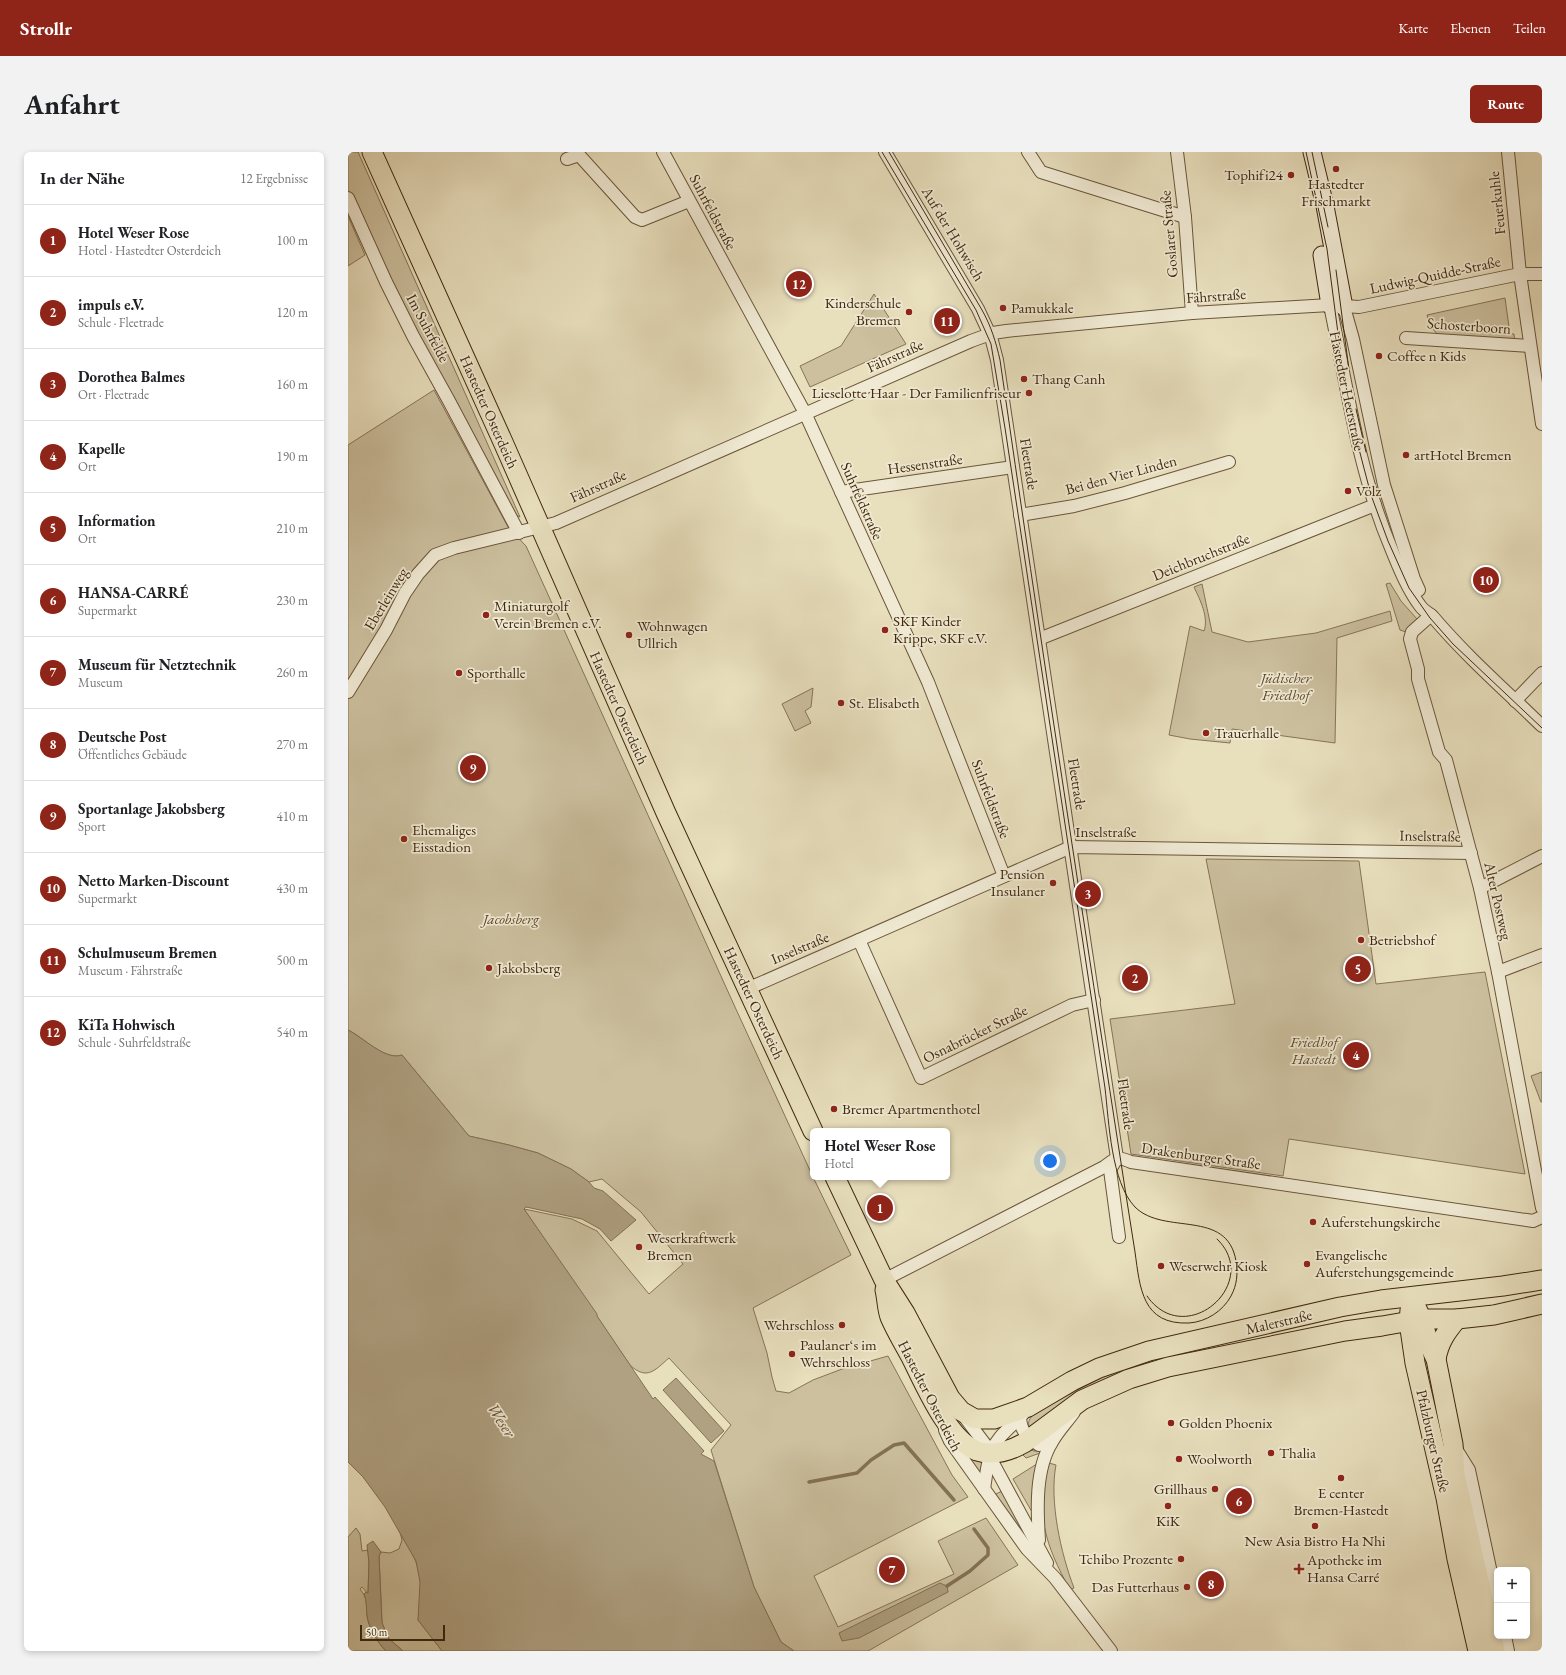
<!DOCTYPE html>
<html lang="de">
<head>
<meta charset="utf-8">
<style>
  body { margin:0; font-family:"EB Garamond",serif; background:#f2f2f2; color:#202124 }
  .controls { position:absolute; right:12px; bottom:12px; display:grid; overflow:hidden; border-radius:6px; box-shadow:0 2px 6px #0003 }
  .controls button { width:36px; height:36px; display:grid; place-items:center; padding:0; border:0; border-bottom:1px solid #e0e0e0; background:#fff; color:#202124; font:20px sans-serif }
  .scale { position:absolute; left:12px; bottom:10px; width:85px; box-sizing:border-box; padding-left:4px; border:2px solid #41290e; border-top:0; font-size:11px; line-height:14px; white-space:nowrap; color:#41290e; -webkit-text-stroke:3px #f0ead4; paint-order:stroke }
  .you { position:absolute; left:702px; top:1009px; width:14px; height:14px; margin:-10px; border:3px solid #fff; border-radius:50%; background:#1a73e8; box-shadow:0 0 0 6px #1a73e833 }
  .badge { display:grid; place-items:center; width:26px; height:26px; border-radius:50%; background:#8f2418; color:#fff; font-size:13px; font-weight:700 }
  .pin { position:absolute; translate:-50% -50%; border:2px solid #fff; box-shadow:0 1px 4px #0006 }
  .popup { position:absolute; left:462px; top:976px; width:140px; height:52px; box-sizing:border-box; display:grid; place-content:center; border-radius:6px; background:#fff; filter:drop-shadow(0 1px 3px #0005); font-size:13px; white-space:nowrap; color:#757577 }
  .popup b { font-size:15px; color:#202124 }
  .popup::after { content:''; position:absolute; left:50%; top:100%; margin-left:-8px; border:8px solid transparent; border-top-color:#fff }
  .list { margin:0; padding:0; list-style:none }
  h2 { display:flex; justify-content:space-between; align-items:center; height:52px; margin:0; padding:0 16px; font-size:17px }
  h2 small { font-size:13px; font-weight:400; color:#757577 }
  .list li { display:grid; grid-template-columns:26px 1fr auto; gap:12px; align-items:center; box-sizing:border-box; height:72px; padding:0 16px; border-top:1px solid #e0e0e0 }
  .list b { display:block; font-size:15px; white-space:nowrap }
  .list p { margin:0; font-size:13px; white-space:nowrap; color:#757577 }
  .list em { font-size:13px; font-style:normal; color:#757577 }
  .map { position:relative; flex:none; width:1194px; height:1499px; overflow:hidden; border-radius:6px }
  header { display:flex; align-items:center; gap:24px; box-sizing:border-box; height:56px; padding:0 20px; background:#8f2418; color:#fff }
  header strong { font-size:19px }
  nav { display:flex; gap:22px; margin-inline-start:auto; font-size:14px }
  .intro { display:flex; align-items:center; justify-content:space-between; box-sizing:border-box; height:96px; padding:0 24px }
  h1 { margin:0; font-size:28px }
  .button { padding:10px 18px; border-radius:6px; background:#8f2418; color:#fff; font-size:14px; font-weight:700 }
  main { display:flex; gap:24px; padding:0 24px }
  aside { flex:1; background:#fff; border-radius:6px; box-shadow:0 2px 6px #0003 }
  .map>svg:first-child { display:block }
  .green { fill:#ccc09f; stroke:#867456 }
  .water { fill:#afa182; stroke:#837154 }
  .lines { fill:none; stroke-linecap:round; stroke-linejoin:round }
  .stream { stroke:#837154; stroke-width:3.5 }
  .street-casing { stroke:#6b563a; stroke-width:14 }
  .secondary-casing { stroke:#41290e; stroke-width:19 }
  .primary-casing { stroke:#41290e; stroke-width:21 }
  .street { stroke:#f0ead4; stroke-width:12 }
  .secondary { stroke:#f0ead4; stroke-width:17 }
  .primary { stroke:#e8dfbd; stroke-width:19 }
  .tram { stroke:#41290e; stroke-width:1 }
  .poi-dot { fill:#8f2418; stroke:#f0ead4; stroke-width:1.5 }
  .labels { text-anchor:middle; stroke-width:3.5; stroke-linejoin:round; paint-order:stroke }
  .poi-label { font-size:15px; fill:#41290e; stroke:#f0ead4; text-anchor:start }
  .street-label { font-size:15px; fill:#41290e; stroke:#f0ead4 }
  .park-label { font-size:15px; font-style:italic; fill:#5d472b; stroke:#f0ead4 }
  .water-label { font-size:16px; font-style:italic; fill:#624d31; stroke:#f0ead4 }
</style>
</head>
<body>
<header>
<strong>Strollr</strong>
<nav><a>Karte</a><a>Ebenen</a><a>Teilen</a></nav>
</header>
<div class="intro"><h1>Anfahrt</h1><a class="button">Route</a></div>
<main>
<aside>
<h2>In der Nähe<small>12 Ergebnisse</small></h2>
<ul class="list">
<li><span class="badge">1</span><div><b>Hotel Weser Rose</b><p>Hotel · Hastedter Osterdeich</p></div><em>100 m</em></li>
<li><span class="badge">2</span><div><b>impuls e.V.</b><p>Schule · Fleetrade</p></div><em>120 m</em></li>
<li><span class="badge">3</span><div><b>Dorothea Balmes</b><p>Ort · Fleetrade</p></div><em>160 m</em></li>
<li><span class="badge">4</span><div><b>Kapelle</b><p>Ort</p></div><em>190 m</em></li>
<li><span class="badge">5</span><div><b>Information</b><p>Ort</p></div><em>210 m</em></li>
<li><span class="badge">6</span><div><b>HANSA-CARRÉ</b><p>Supermarkt</p></div><em>230 m</em></li>
<li><span class="badge">7</span><div><b>Museum für Netztechnik</b><p>Museum</p></div><em>260 m</em></li>
<li><span class="badge">8</span><div><b>Deutsche Post</b><p>Öffentliches Gebäude</p></div><em>270 m</em></li>
<li><span class="badge">9</span><div><b>Sportanlage Jakobsberg</b><p>Sport</p></div><em>410 m</em></li>
<li><span class="badge">10</span><div><b>Netto Marken-Discount</b><p>Supermarkt</p></div><em>430 m</em></li>
<li><span class="badge">11</span><div><b>Schulmuseum Bremen</b><p>Museum · Fährstraße</p></div><em>500 m</em></li>
<li><span class="badge">12</span><div><b>KiTa Hohwisch</b><p>Schule · Suhrfeldstraße</p></div><em>540 m</em></li>
</ul>
</aside>
<div class="map">
<svg width="1194" height="1499" viewBox="0 0 1194 1499">
  <rect width="100%" height="100%" fill="#e8dfbd"/>
  <filter id="stains"><feTurbulence type="fractalNoise" baseFrequency=".005" numOctaves="4"/><feColorMatrix values="0 0 0 0 .2 0 0 0 0 .09 0 0 0 0 .02 0 0 0 .5 -.17"/></filter>
  <radialGradient id="worn" r=".72"><stop offset=".6" stop-color="#630" stop-opacity="0"/><stop offset="1" stop-color="#630" stop-opacity=".3"/></radialGradient>
  <!-- green -->
  <g class="green">
    <polygon points="0,0 10,0 172,365 163,361 90,225 0,40"/>
    <polygon points="0,64 17,103 0,114"/>
    <polygon points="526,142 558,192 462,235 452,214 493,194"/>
    <polygon points="1157,146 1162,182 1166,182 1167,191 1092,185 1082,174 1079,163"/>
    <path d="M86,238L160,375L178,394L387,855L465,1025L503,1103L405,1156L419,1201L424,1225L428,1239L441,1241L465,1228L494,1217L540,1204L604,1323L620,1345L466,1424L490,1475L606,1422L590,1389L638,1366L670,1413L520,1499H446L433,1490L406,1435L363,1298L383,1273L321,1206C307,1218 299,1229 282,1213L176,1057L224,1067L249,1079L301,1142L335,1112L293,1060L254,1027L241,1030L223,1017L190,1001L161,993L121,984L54,903C37,909 15,885 0,878V293Z"/>
    <polygon points="1042,431 1053,449 1069,467 1058,480 1052,478 1038,432"/>
    <path d="M854,432L864,480L900,490L968,481L1042,459L1044,469L989,486L987,591L884,577L882,591L842,587L821,583L842,474L856,479C861,465 852,448 846,435Z"/>
    <polygon points="465,536 463,555 457,559 463,571 447,579 434,552"/>
    <polygon points="858,707 1011,709 1028,832 1137,820 1177,1022 941,987 935,1024 783,1002 762,867 887,852"/>
    <polygon points="1194,920 1194,950 1193,950 1183,924"/>
    <path d="M781,1212L782,1216L743,1233L682,1277C678,1269 683,1264 690,1259L762,1221Z"/>
    <polygon points="611,1295 636,1305 636,1329"/>
    <polygon points="680,1297 686,1299 694,1299 695,1300 678,1306 672,1300"/>
    <polygon points="692,1310 685,1360 684,1360 665,1327"/>
    <path d="M701,1311L708,1313C701,1349 713,1402 726,1436L722,1438C697,1392 687,1363 701,1311Z"/>
    <polygon points="654,1339 688,1399 646,1343"/>
    <path d="M8,1376L12,1382L14,1399L20,1398L21,1411L20,1442L14,1435L12,1437C20,1447 18,1451 19,1463C20,1475 30,1491 38,1499H0V1385Z"/>
    <path d="M52,1380C57,1389 64,1399 68,1410C74,1427 75,1450 70,1468L94,1499H55L41,1487L34,1471L31,1404L33,1400L42,1401L51,1397L54,1388Z"/>
  </g>
  <!-- water -->
  <g class="water">
    <path d="M0,878C15,885 37,909 54,903L121,984L161,993L190,1001L223,1017L241,1030L246,1036L255,1039L288,1068L263,1089L252,1077L234,1067L178,1055L176,1057L249,1162V1164L305,1247L307,1245L356,1299L353,1302L366,1309L406,1435L433,1490L446,1499H94L70,1468L72,1430L68,1409L37,1355L15,1325L0,1310Z"/>
    <polygon points="328,1226 376,1279 363,1291 315,1238"/>
    <path d="M25,1389L33,1400L31,1404L34,1471L41,1487L55,1499H38C30,1491 20,1475 19,1463C18,1455 19,1450 16,1442L18,1440L20,1441L21,1411L19,1393Z"/>
    <polygon points="592,1431 599,1434 600,1440 511,1486 494,1489 491,1481"/>
  </g>
  <g class="lines">
    <!-- stream -->
    <g class="stream">
      <polyline points="461,1330 509,1321 523,1308 546,1293 556,1291 606,1348"/>
      <polyline points="599,1434 622,1419 640,1403 640,1396 626,1377"/>
    </g>
    <!-- street casing -->
    <g class="street-casing">
      <g id="street">
        <polyline points="315,0 457,261 580,530 656,724"/>
        <polyline points="537,0 630,157 643,185 649,208 769,1006 762,1018 771,1085"/>
        <polyline points="680,0 693,20 837,65"/>
        <polyline points="829,0 837,65 844,161"/>
        <polyline points="1160,0 1172,122 1194,272"/>
        <polyline points="219,7 231,3 287,65 294,68 341,49"/>
        <polyline points="0,46 38,130 65,184 101,249 171,381"/>
        <path d="M982,153C999,235 1010,318 1043,396C1051,416 1060,438 1073,455C1076,459 1081,461 1085,465C1118,504 1157,538 1194,574"/>
        <polyline points="996,155 1005,187 1036,333 1066,427 1071,438"/>
        <polyline points="1058,186 1182,194"/>
        <polyline points="493,340 665,315"/>
        <polyline points="672,363 726,354 777,341 881,310"/>
        <polyline points="1083,463 1064,480 1062,487 1070,517 1070,527 1091,600 1098,608 1132,736 1150,820 1194,1056"/>
        <polyline points="691,487 1027,353"/>
        <polyline points="0,540 38,478 57,441 70,422 87,403 106,396 208,371 623,189 645,181 658,179 844,161 982,153 1011,155 1172,122 1194,122"/>
        <polyline points="1167,549 1194,521"/>
        <polyline points="1132,736 1194,704"/>
        <polyline points="511,788 573,926 724,853 746,848"/>
        <polyline points="1150,820 1194,803"/>
        <polyline points="399,837 723,695 1123,701"/>
        <path d="M536,1128L756,1015C768,1006 769,1004 783,1010L1185,1069L1194,1065"/>
        <polyline points="615,1263 643,1300 645,1311 699,1411"/>
        <path d="M672,1266C673,1280 680,1286 691,1293L703,1290"/>
        <polyline points="597,1278 602,1289 679,1397 707,1426 763,1499"/>
        <polyline points="1108,1297 1121,1318 1149,1449"/>
        <path d="M636,1337C638,1325 639,1311 643,1300C650,1282 668,1272 679,1257"/>
        <path d="M689,1391L691,1388C689,1358 687,1317 704,1290C710,1279 719,1270 726,1260"/>
        <polyline points="1157,1484 1160,1499"/>
      </g>
    </g>
    <!-- secondary casing -->
    <g class="secondary-casing">
      <g id="secondary">
        <polyline points="964,0 977,54 996,155"/>
        <polyline points="974,103 982,153"/>
      </g>
    </g>
    <!-- primary casing -->
    <g class="primary-casing">
      <g id="primary">
        <polyline points="24,0 155,290 318,661 465,979"/>
        <polyline points="487,1025 536,1128 557,1161 602,1246 613,1259 627,1267 646,1267 680,1255 724,1229 751,1216 801,1199 992,1155 1033,1148 1155,1134 1194,1128"/>
        <path d="M537,1138C539,1146 539,1157 542,1165C548,1179 556,1192 563,1205C576,1231 600,1288 629,1299C645,1304 662,1299 676,1291L734,1248L781,1227L820,1215L997,1179L1034,1174L1074,1167H1109L1146,1163L1194,1152"/>
        <path d="M1069,1157C1077,1173 1079,1191 1088,1207L1105,1292L1107,1323L1147,1499"/>
        <polyline points="1062,1158 1061,1170 1067,1211 1098,1346 1109,1407 1130,1499"/>
        <path d="M1088,1207C1091,1190 1098,1180 1109,1167"/>
      </g>
    </g>
    <!-- street -->
    <use href="#street" class="street"/>
    <!-- secondary -->
    <use href="#secondary" class="secondary"/>
    <!-- primary -->
    <use href="#primary" class="primary"/>
    <!-- tram -->
    <g class="tram">
      <path d="M534,0L628,158L643,192L657,276L757,936C761,970 763,1030 787,1055C816,1084 879,1056 888,1109C890,1122 889,1133 883,1144C875,1159 858,1170 841,1171C794,1173 792,1136 787,1100C784,1081 781,1062 778,1043C735,765 692,486 652,208C648,190 643,174 634,158L541,0"/>
      <polyline points="958,0 979,97 994,212 1006,278 1023,343 1040,389 1061,436 1082,466 1105,492 1194,576"/>
      <polyline points="964,0 980,75"/>
      <polyline points="988,118 1001,218"/>
      <polyline points="1008,257 1018,300"/>
      <path d="M799,1144C837,1199 915,1131 869,1087"/>
    </g>
  </g>
  <!-- markers -->
  <g class="poi-dot">
    <circle cx="988" cy="17" r="4"/>
    <circle cx="943" cy="23" r="4"/>
    <circle cx="655" cy="156" r="4"/>
    <circle cx="561" cy="160" r="4"/>
    <circle cx="1031" cy="204" r="4"/>
    <circle cx="676" cy="227" r="4"/>
    <circle cx="681" cy="241" r="4"/>
    <circle cx="1058" cy="303" r="4"/>
    <circle cx="1000" cy="339" r="4"/>
    <circle cx="138" cy="463" r="4"/>
    <circle cx="537" cy="478" r="4"/>
    <circle cx="281" cy="483" r="4"/>
    <circle cx="111" cy="521" r="4"/>
    <circle cx="493" cy="551" r="4"/>
    <circle cx="858" cy="581" r="4"/>
    <circle cx="56" cy="687" r="4"/>
    <circle cx="705" cy="731" r="4"/>
    <circle cx="1013" cy="788" r="4"/>
    <circle cx="141" cy="816" r="4"/>
    <circle cx="486" cy="957" r="4"/>
    <circle cx="965" cy="1070" r="4"/>
    <circle cx="291" cy="1095" r="4"/>
    <circle cx="959" cy="1112" r="4"/>
    <circle cx="813" cy="1114" r="4"/>
    <circle cx="494" cy="1173" r="4"/>
    <circle cx="444" cy="1202" r="4"/>
    <circle cx="823" cy="1271" r="4"/>
    <circle cx="923" cy="1301" r="4"/>
    <circle cx="831" cy="1307" r="4"/>
    <circle cx="993" cy="1326" r="4"/>
    <circle cx="867" cy="1337" r="4"/>
    <circle cx="820" cy="1354" r="4"/>
    <circle cx="967" cy="1374" r="4"/>
    <circle cx="833" cy="1407" r="4"/>
    <path d="M949 1411h4v4h4v4h-4v4h-4v-4h-4v-4h4z"/>
    <circle cx="839" cy="1435" r="4"/>
  </g>
  <g class="labels">
    <!-- poi labels -->
    <g class="poi-label">
      <text x="935" y="28" text-anchor="end">Tophifi24</text>
      <text x="988" y="37" text-anchor="middle">Hastedter<tspan x="988" dy="17">Frischmarkt</tspan></text>
      <text x="553" y="156" text-anchor="end">Kinderschule<tspan x="553" dy="17">Bremen</tspan></text>
      <text x="663" y="161">Pamukkale</text>
      <text x="1039" y="209">Coffee n Kids</text>
      <text x="684" y="232">Thang Canh</text>
      <text x="673" y="246" text-anchor="end">Lieselotte Haar - Der Familienfriseur</text>
      <text x="1066" y="308">artHotel Bremen</text>
      <text x="1008" y="344">Völz</text>
      <text x="146" y="459">Miniaturgolf<tspan x="146" dy="17">Verein Bremen e.V.</tspan></text>
      <text x="545" y="474">SKF Kinder<tspan x="545" dy="17">Krippe, SKF e.V.</tspan></text>
      <text x="289" y="479">Wohnwagen<tspan x="289" dy="17">Ullrich</tspan></text>
      <text x="119" y="526">Sporthalle</text>
      <text x="501" y="556">St. Elisabeth</text>
      <text x="866" y="586">Trauerhalle</text>
      <text x="64" y="683">Ehemaliges<tspan x="64" dy="17">Eisstadion</tspan></text>
      <text x="697" y="727" text-anchor="end">Pension<tspan x="697" dy="17">Insulaner</tspan></text>
      <text x="1021" y="793">Betriebshof</text>
      <text x="149" y="821">Jakobsberg</text>
      <text x="494" y="962">Bremer Apartmenthotel</text>
      <text x="973" y="1075">Auferstehungskirche</text>
      <text x="299" y="1091">Weserkraftwerk<tspan x="299" dy="17">Bremen</tspan></text>
      <text x="967" y="1108">Evangelische<tspan x="967" dy="17">Auferstehungsgemeinde</tspan></text>
      <text x="821" y="1119">Weserwehr Kiosk</text>
      <text x="486" y="1178" text-anchor="end">Wehrschloss</text>
      <text x="452" y="1198">Paulaner‘s im<tspan x="452" dy="17">Wehrschloss</tspan></text>
      <text x="831" y="1276">Golden Phoenix</text>
      <text x="931" y="1306">Thalia</text>
      <text x="839" y="1312">Woolworth</text>
      <text x="859" y="1342" text-anchor="end">Grillhaus</text>
      <text x="993" y="1346" text-anchor="middle">E center<tspan x="993" dy="17">Bremen-Hastedt</tspan></text>
      <text x="820" y="1374" text-anchor="middle">KiK</text>
      <text x="967" y="1394" text-anchor="middle">New Asia Bistro Ha Nhi</text>
      <text x="825" y="1412" text-anchor="end">Tchibo Prozente</text>
      <text x="959" y="1413">Apotheke im<tspan x="959" dy="17">Hansa Carré</tspan></text>
      <text x="831" y="1440" text-anchor="end">Das Futterhaus</text>
    </g>
    <!-- street labels -->
    <g class="street-label">
      <text transform="translate(1149 51) rotate(-96)" y="5">Feuerkuhle</text>
      <text transform="translate(365 60) rotate(62)" y="5">Suhrfeldstraße</text>
      <text transform="translate(605 82) rotate(59)" y="5">Auf der Hohwisch</text>
      <text transform="translate(821 82) rotate(-95)" y="5">Goslarer Straße</text>
      <text transform="translate(1087 123) rotate(-12)" y="5">Ludwig-Quidde-Straße</text>
      <text transform="translate(868 144) rotate(-4)" y="5">Fährstraße</text>
      <text transform="translate(1121 174) rotate(4)" y="5">Schosterboorn</text>
      <text transform="translate(80 176) rotate(62)" y="5">Im Suhrfelde</text>
      <text transform="translate(547 204) rotate(-24)" y="5">Fährstraße</text>
      <text transform="translate(999 239) rotate(78)" y="5">Hastedter Heerstraße</text>
      <text transform="translate(141 260) rotate(66)" y="5">Hastedter Osterdeich</text>
      <text transform="translate(577 312) rotate(-8)" y="5">Hessenstraße</text>
      <text transform="translate(681 312) rotate(81)" y="5">Fleetrade</text>
      <text transform="translate(773 323) rotate(-15)" y="5">Bei den Vier Linden</text>
      <text transform="translate(250 334) rotate(-24)" y="5">Fährstraße</text>
      <text transform="translate(514 349) rotate(66)" y="5">Suhrfeldstraße</text>
      <text transform="translate(853 405) rotate(-22)" y="5">Deichbruchstraße</text>
      <text transform="translate(38 447) rotate(-59)" y="5">Eberleinweg</text>
      <text transform="translate(271 556) rotate(66)" y="5">Hastedter Osterdeich</text>
      <text transform="translate(729 632) rotate(81)" y="5">Fleetrade</text>
      <text transform="translate(643 647) rotate(69)" y="5">Suhrfeldstraße</text>
      <text x="758" y="685">Inselstraße</text>
      <text transform="translate(1082 684) rotate(1)" y="5">Inselstraße</text>
      <text transform="translate(1150 749) rotate(77)" y="5">Alter Postweg</text>
      <text transform="translate(452 796) rotate(-23)" y="5">Inselstraße</text>
      <text transform="translate(406 851) rotate(65)" y="5">Hastedter Osterdeich</text>
      <text transform="translate(627 882) rotate(-26)" y="5">Osnabrücker Straße</text>
      <text transform="translate(778 952) rotate(82)" y="5">Fleetrade</text>
      <text transform="translate(853 1004) rotate(8)" y="5">Drakenburger Straße</text>
      <text transform="translate(931 1170) rotate(-13)" y="5">Malerstraße</text>
      <text transform="translate(582 1244) rotate(63)" y="5">Hastedter Osterdeich</text>
      <text transform="translate(1085 1289) rotate(77)" y="5">Pfalzburger Straße</text>
    </g>
    <!-- park labels -->
    <g class="park-label">
      <text x="938" y="531">Jüdischer<tspan x="938" dy="17">Friedhof</tspan></text>
      <text x="163" y="772">Jacobsberg</text>
      <text x="966" y="895">Friedhof<tspan x="966" dy="17">Hastedt</tspan></text>
    </g>
    <!-- water labels -->
    <g class="water-label">
      <text transform="translate(154 1268) rotate(57)" y="6">Weser</text>
    </g>
  </g>
  <rect width="100%" height="100%" filter="url(#stains)"/>
  <rect width="100%" height="100%" fill="url(#worn)"/>
</svg>
<div class="controls">
<button>+</button>
<button>−</button>
</div>
<div class="scale">50 m</div>
<div class="you"></div>
<div class="pin badge" style="left:532px;top:1056px">1</div>
<div class="popup"><b>Hotel Weser Rose</b>Hotel</div>
<div class="pin badge" style="left:787px;top:826px">2</div>
<div class="pin badge" style="left:740px;top:742px">3</div>
<div class="pin badge" style="left:1008px;top:903px">4</div>
<div class="pin badge" style="left:1010px;top:817px">5</div>
<div class="pin badge" style="left:891px;top:1349px">6</div>
<div class="pin badge" style="left:544px;top:1418px">7</div>
<div class="pin badge" style="left:863px;top:1432px">8</div>
<div class="pin badge" style="left:125px;top:616px">9</div>
<div class="pin badge" style="left:1138px;top:428px">10</div>
<div class="pin badge" style="left:599px;top:169px">11</div>
<div class="pin badge" style="left:451px;top:132px">12</div>
</div>
</main>
</body>
</html>
